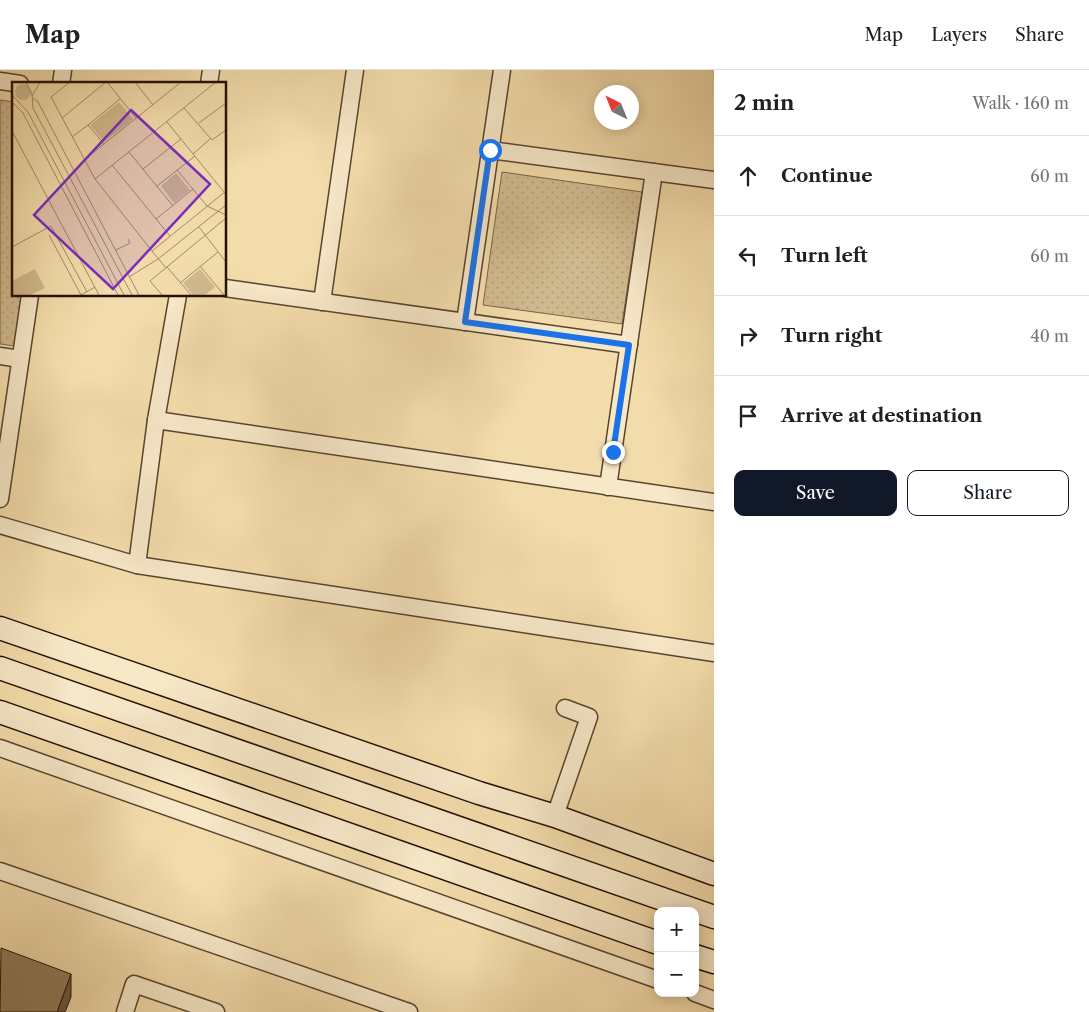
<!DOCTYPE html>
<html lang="en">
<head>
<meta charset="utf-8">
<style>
  body { margin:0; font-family:"Libre Caslon Text",serif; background:#f2f2f2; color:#202124 }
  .controls { position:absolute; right:15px; bottom:15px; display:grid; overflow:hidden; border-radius:10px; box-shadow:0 2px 12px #0003 }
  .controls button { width:45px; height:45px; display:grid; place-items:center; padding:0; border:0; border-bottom:1px solid #e0e0e0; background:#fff; color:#202124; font:25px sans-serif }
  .compass { position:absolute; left:594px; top:15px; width:45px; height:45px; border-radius:50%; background:#fff; box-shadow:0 2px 12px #0003; rotate:317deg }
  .stop { position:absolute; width:15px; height:15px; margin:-11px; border:4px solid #1a73e8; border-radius:50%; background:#fff }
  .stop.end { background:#1a73e8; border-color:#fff; box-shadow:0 1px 5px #0008 }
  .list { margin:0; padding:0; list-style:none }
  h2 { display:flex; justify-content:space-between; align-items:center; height:65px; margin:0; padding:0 20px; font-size:21px }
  h2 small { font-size:16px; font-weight:400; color:#757577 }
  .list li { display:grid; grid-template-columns:32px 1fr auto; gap:15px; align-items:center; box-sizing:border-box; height:80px; padding:0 20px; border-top:1px solid #e0e0e0 }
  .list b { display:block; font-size:19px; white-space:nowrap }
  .list em { font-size:16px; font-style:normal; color:#757577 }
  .actions { display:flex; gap:10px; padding:15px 20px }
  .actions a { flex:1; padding:11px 0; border:1px solid #111827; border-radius:10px; text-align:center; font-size:18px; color:#111827 }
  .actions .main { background:#111827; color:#fff }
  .icon { flex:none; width:28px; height:28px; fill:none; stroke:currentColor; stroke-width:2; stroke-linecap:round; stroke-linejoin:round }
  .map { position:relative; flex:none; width:714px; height:942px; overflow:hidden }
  header { display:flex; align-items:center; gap:30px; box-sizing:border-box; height:70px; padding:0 25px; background:#fff; border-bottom:1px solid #e0e0e0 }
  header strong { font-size:24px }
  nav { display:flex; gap:28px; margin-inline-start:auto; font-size:18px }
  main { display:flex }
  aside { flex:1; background:#fff }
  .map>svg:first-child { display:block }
  .park { fill:url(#park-dots); stroke:#7a6548 }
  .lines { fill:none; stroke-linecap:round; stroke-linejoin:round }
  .street-casing { stroke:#58442d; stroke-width:19 }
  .secondary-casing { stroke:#241103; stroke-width:25 }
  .street { stroke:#f7e8c8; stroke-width:16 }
  .secondary { stroke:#f7e8c8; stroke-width:22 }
  .shaded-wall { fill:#65563f; stroke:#241103 }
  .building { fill:#907b5a; stroke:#241103 }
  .route { stroke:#1a73e8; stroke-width:6 }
  .inset-road { fill:none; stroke:#a08b68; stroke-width:1 }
  .view { fill:#7b2cbf; fill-opacity:0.15; stroke:#7b2cbf; stroke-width:2.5 }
  .inset-edge { fill:none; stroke:#241103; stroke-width:2.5 }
</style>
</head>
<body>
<header>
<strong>Map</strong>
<nav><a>Map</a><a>Layers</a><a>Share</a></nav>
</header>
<main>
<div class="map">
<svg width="714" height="942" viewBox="0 0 714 942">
  <defs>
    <pattern id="park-dots" width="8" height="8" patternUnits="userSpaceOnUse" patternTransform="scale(1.25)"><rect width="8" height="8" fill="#d0b98e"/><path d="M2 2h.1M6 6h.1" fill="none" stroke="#b29e79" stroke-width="1.8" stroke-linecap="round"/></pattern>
  </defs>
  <rect width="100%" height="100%" fill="#f3dcab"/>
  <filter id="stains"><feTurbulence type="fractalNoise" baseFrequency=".004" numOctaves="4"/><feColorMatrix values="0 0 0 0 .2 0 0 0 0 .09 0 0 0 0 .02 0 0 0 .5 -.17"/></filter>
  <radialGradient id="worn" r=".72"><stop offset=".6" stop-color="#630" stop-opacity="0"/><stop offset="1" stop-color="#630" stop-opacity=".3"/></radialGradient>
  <!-- park -->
  <g class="park">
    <polygon points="0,30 14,32 14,225 22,225 15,276 0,274"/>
    <polygon points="502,102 642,122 622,254 483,235"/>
  </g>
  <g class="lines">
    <!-- street casing -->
    <g class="street-casing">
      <g id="street">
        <polyline points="0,11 20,14"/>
        <polyline points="61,14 63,0"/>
        <polyline points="209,14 211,0"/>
        <polyline points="490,80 714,110"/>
        <polyline points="225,218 629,275"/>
        <polyline points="322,232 355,0"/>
        <polyline points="465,252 502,0"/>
        <polyline points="0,286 20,289"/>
        <polyline points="156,350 714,432"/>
        <polyline points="608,417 654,102"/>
        <polyline points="0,429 30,225"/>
        <polyline points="0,455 137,495 714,583"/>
        <polyline points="137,495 156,350 178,225"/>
        <polyline points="0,678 658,910"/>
        <polyline points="555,746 589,647 565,638"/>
        <polyline points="0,801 409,942"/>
        <polyline points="695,923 714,930"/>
        <polyline points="125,942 134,914 216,942"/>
      </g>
    </g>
    <!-- secondary casing -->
    <g class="secondary-casing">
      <g id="secondary">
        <polyline points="0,558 479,723 555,746 714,804"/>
        <polyline points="0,598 714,847"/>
        <polyline points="0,642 658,873"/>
        <polyline points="695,886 714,892"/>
      </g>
    </g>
    <!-- street -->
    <use href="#street" class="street"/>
    <!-- secondary -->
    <use href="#secondary" class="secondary"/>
  </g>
  <!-- shaded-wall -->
  <polygon class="shaded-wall" points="71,904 71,927 65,942 57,942"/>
  <!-- building -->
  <polygon class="building" points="1,878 71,904 57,942 0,942"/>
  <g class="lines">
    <!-- route -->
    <polyline class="route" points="490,80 465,252 629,275 613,382"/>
  </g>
  <!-- overview -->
  <g transform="translate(12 12)">
    <rect width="214" height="214" fill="#f3dcab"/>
    <path d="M3 10a8 8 0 1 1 16 0a8 8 0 1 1-16 0Z" fill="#d0b98e"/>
    <path d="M107,20L121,37L92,60L78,43ZM164,91L178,108L162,121L149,104ZM23,187L33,206L18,213H0V199ZM188,187L203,205L193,213H181L171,201Z" fill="#d0b98e"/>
    <path class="inset-road" d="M14,0L20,12L21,26L120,213M58,0L39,15L83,97L140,169L214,109M95,0L124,36M123,0L141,23M0,13L16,30L112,213M20,14L28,0M21,16L26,20L127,213M0,20L11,31L106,213M172,26L200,58L214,48M50,36L94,0M155,40L212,110M187,41L214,21M0,49L87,213M60,55L76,43M92,62L76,43L108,17M117,70L161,124M181,72L198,57M72,78L169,0M100,83L158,154M131,87L169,57M165,88L195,124L214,133M83,97L204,0M145,104L183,74M144,137L181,107M187,145L214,180M37,153L69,213M0,165L39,144L75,210M104,168L118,161L116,157M140,169L154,186M188,184L212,213M155,185L179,213M117,195L146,177L214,123M168,201L206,170M69,213L83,205M150,213L138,199L214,136"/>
    <path class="view" d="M119,28L198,102L101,207L22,133Z"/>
    <rect width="214" height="214" class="inset-edge"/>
  </g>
  <rect width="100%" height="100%" filter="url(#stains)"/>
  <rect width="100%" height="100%" fill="url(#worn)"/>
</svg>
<div class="controls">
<button>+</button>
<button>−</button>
</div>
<svg class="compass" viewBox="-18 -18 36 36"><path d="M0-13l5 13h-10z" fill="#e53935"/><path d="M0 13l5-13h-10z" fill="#757577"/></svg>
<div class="stop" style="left:490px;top:80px"></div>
<div class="stop end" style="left:613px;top:382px"></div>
</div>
<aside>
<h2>2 min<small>Walk · 160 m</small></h2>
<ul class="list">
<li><svg class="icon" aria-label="ahead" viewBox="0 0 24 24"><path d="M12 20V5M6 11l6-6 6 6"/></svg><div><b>Continue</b></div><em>60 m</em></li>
<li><svg class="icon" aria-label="left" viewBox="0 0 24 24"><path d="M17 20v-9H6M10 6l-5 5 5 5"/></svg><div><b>Turn left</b></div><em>60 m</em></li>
<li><svg class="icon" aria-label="right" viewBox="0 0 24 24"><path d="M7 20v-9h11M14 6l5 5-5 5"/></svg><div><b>Turn right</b></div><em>40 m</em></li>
<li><svg class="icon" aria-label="arrive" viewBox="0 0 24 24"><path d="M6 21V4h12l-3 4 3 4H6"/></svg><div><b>Arrive at destination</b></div></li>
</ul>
<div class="actions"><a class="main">Save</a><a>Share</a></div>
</aside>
</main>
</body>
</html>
